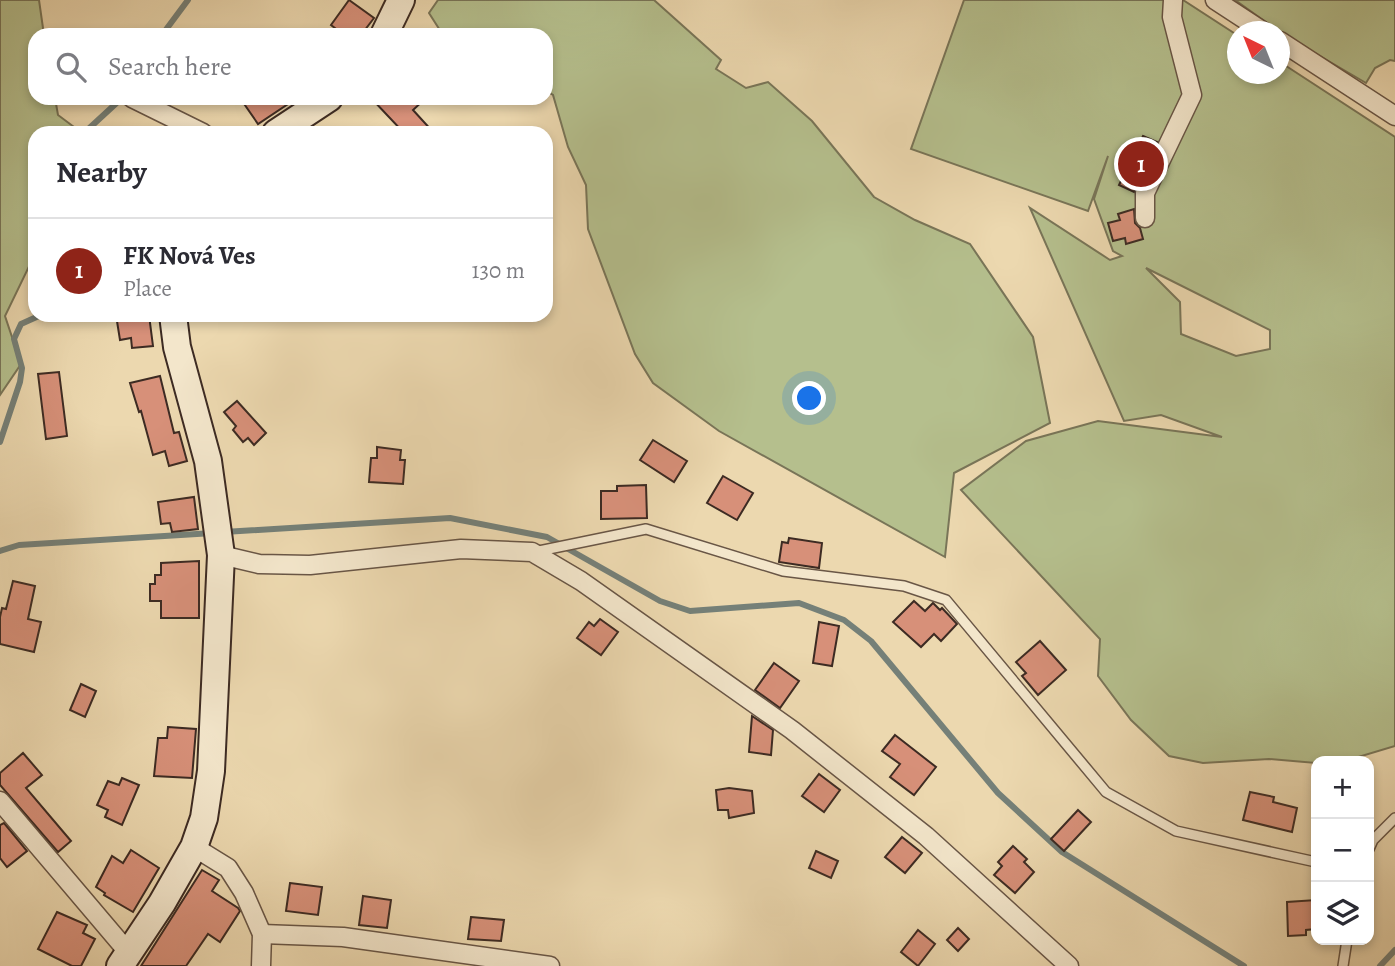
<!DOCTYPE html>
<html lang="en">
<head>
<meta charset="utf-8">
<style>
  body { margin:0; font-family:Alegreya,serif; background:#f2f2f3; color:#2b2b33 }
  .controls { position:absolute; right:21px; bottom:21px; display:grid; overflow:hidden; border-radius:14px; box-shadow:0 4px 10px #0003 }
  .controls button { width:63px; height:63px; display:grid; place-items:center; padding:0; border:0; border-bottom:2px solid #e1e1e2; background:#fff; color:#2b2b33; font:35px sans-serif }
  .compass { position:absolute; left:1227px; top:21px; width:63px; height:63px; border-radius:50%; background:#fff; box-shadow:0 4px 10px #0003; rotate:317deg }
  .you { position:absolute; left:810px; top:399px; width:24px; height:24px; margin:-18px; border:5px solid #fff; border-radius:50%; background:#1a73e8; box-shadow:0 0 0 10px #1a73e833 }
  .badge { display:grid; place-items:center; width:46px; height:46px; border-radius:50%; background:#8f2418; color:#fff; font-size:23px; font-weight:700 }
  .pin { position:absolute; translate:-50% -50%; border:4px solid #fff; box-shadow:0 2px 7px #0006 }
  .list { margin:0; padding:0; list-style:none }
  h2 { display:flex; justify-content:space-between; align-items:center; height:91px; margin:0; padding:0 28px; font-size:30px }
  h2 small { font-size:23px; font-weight:400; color:#7c7c81 }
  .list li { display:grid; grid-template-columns:46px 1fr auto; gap:21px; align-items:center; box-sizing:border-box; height:105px; padding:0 28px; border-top:2px solid #e1e1e2 }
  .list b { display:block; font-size:26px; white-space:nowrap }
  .list p { margin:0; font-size:23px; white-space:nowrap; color:#7c7c81 }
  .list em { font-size:23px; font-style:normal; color:#7c7c81 }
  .icon { flex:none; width:38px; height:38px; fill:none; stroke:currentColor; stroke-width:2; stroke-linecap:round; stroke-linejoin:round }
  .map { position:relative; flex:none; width:1395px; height:966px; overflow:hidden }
  .search { position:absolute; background:#fff; box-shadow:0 4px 10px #0003; left:28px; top:28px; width:525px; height:77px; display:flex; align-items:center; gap:18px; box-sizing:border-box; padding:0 24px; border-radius:21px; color:#7c7c81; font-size:26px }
  .panel { position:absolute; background:#fff; box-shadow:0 4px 10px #0003; left:28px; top:126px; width:525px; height:196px; border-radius:21px }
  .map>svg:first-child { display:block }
  .green { fill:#b5bf8d; stroke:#797558; stroke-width:2; fill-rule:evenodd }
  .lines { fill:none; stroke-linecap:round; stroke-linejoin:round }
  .stream { stroke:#758078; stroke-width:6 }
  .building { fill:#d79079; stroke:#3d2b23; stroke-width:2 }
  .lane-casing { stroke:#695646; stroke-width:12 }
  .street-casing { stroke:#695646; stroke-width:21 }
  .secondary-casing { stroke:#3d2b23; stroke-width:30 }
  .lane { stroke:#f3e6cb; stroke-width:9 }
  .street { stroke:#f3e6cb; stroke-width:18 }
  .secondary { stroke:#f3e6cb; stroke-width:26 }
</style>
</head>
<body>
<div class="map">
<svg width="1395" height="966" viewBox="0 0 1395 966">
  <rect width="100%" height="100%" fill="#ecd8af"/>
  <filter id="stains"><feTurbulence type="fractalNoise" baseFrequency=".00286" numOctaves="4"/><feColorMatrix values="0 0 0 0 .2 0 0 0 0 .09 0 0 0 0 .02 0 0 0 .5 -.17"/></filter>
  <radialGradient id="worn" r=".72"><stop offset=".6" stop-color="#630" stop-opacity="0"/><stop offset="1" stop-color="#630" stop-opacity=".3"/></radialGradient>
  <!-- green -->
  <g class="green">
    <polygon points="0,0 39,0 44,35 35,35 35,98 55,98 58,115 82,133 35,133 35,254 5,316 21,364 0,395"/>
    <polygon points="438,0 654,0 721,60 716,69 746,88 768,82 812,121 874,197 915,220 970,244 1033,337 1050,423 954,473 945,557 719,431 653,383 635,354 588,229 586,185 568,147 553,95 546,91 546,35 443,35 429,13"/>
    <path d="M964,0H1183L1237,35L1238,74H1280V62L1395,137V746L1345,761H1316V763L1269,759L1203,763L1169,756L1131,720L1098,676L1100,639L961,490L1026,441L1098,421L1222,437L1161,415L1124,421L1030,208L1110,260L1122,256L1113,251L1094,199L1108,156L1088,211L911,149ZM1146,268L1270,330V349L1236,356L1181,334L1180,302Z"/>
    <polygon points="1235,0 1395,0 1395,61 1390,60 1375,68 1366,83 1284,35"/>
  </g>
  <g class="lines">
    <!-- stream -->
    <g class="stream">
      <polyline points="162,35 188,0"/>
      <polyline points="84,133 122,98"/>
      <polyline points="0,442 20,382 22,368 14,339 21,324 41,315"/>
      <polyline points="224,532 450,518 547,537 660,601 690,611 799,603 844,620 871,641 998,793 1062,852 1244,966"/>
      <polyline points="0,551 19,545 213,533"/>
      <polyline points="1380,966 1395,950"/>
    </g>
  </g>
  <!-- building -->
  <g class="building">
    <polygon points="349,0 374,18 361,35 344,35 331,25"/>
    <polygon points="240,98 297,98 258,124"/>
    <polygon points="371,98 426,98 413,110 434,133 404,133"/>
    <polygon points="1143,136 1157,142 1134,192 1119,185"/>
    <polygon points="1134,209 1135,223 1140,228 1143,239 1126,244 1125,238 1113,241 1108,223 1120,220 1118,214"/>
    <polygon points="116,315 149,315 153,346 132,348 131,338 120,340"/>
    <polygon points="59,372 67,436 46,439 38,374"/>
    <polygon points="160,376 174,433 179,432 187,461 169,466 165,451 153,455 141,411 139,412 130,383"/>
    <polygon points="237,401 266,433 254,445 248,438 243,442 233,430 236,426 224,412"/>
    <polygon points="653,440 687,461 674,482 640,460"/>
    <polygon points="377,447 401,450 400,460 405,460 403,484 369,482 371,458 377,458"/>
    <polygon points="723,476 753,493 737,520 707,503"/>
    <polygon points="646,485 647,518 601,519 601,491 617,491 617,486"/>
    <polygon points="194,497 198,529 172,532 170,523 161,524 158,502"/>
    <polygon points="789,538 822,543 819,568 779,562 782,542 788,543"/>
    <polygon points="199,561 199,618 161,618 161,601 150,601 150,584 155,584 155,575 161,575 161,563"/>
    <polygon points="13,581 35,586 28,619 41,622 34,652 0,644 0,617 2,608 6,609"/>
    <polygon points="914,601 925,611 933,603 940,610 942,608 957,624 941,641 934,634 921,647 893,622"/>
    <polygon points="600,619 618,632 601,655 577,638 589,622 594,626"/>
    <polygon points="819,622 839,626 832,666 813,663"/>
    <polygon points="1040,641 1066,670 1038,695 1022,676 1026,673 1016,662"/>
    <polygon points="774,663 799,681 780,708 755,690"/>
    <polygon points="81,684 96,691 85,717 70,710"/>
    <polygon points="752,716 773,730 771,755 749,752"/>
    <polygon points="168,727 196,729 192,778 154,776 158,738 167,738"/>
    <polygon points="895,735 936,767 914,795 890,777 900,764 882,751"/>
    <polygon points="23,753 42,775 26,788 71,841 58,852 0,785 0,773"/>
    <polygon points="819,774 840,790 824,812 802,796"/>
    <polygon points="122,778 139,785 122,825 105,817 108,810 97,805 108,781 119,785"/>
    <polygon points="729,788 752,791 754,813 729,818 728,810 718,810 716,790"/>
    <polygon points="1250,792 1274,797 1273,802 1297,808 1292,832 1243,820"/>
    <polygon points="1078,810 1091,822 1064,851 1051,839"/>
    <polygon points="4,823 27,851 7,867 0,858 0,825"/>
    <polygon points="902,837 922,853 905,873 885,857"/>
    <polygon points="1013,846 1027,859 1024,862 1034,872 1015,893 994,875 1002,866 998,862"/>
    <polygon points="131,850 159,868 133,912 104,895 105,893 96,887 112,856 123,863"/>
    <polygon points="816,851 838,861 831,878 809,868"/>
    <polygon points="202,870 219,880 212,891 238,908 240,911 220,942 208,934 186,966 141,966"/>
    <polygon points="290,883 322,887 318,915 286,911"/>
    <polygon points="363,896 391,900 387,928 359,925"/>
    <polygon points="1316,900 1316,929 1306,930 1306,935 1288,936 1287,902"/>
    <polygon points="57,912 87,925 83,933 95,939 81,966 72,966 38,949"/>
    <polygon points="471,917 504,920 501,941 468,939"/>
    <polygon points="958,928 969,939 958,951 947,940"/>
    <polygon points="918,930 935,944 918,966 901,952"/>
  </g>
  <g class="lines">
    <!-- lane casing -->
    <g class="lane-casing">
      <g id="lane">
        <polyline points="534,552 646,529 783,571 904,586 946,600 1106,792 1176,831 1316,862"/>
        <polyline points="1369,849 1373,840 1395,818"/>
        <polyline points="1343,966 1347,940"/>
      </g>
    </g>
    <!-- street casing -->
    <g class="street-casing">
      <g id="street">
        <polyline points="1215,0 1264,32"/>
        <polyline points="1280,41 1395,116"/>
        <polyline points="132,98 203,133"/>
        <polyline points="1145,218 1145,193 1192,95 1172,17 1173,0"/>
        <polyline points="221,555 259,564 310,565 461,549 532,552 581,581 792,730 926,836 1069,966"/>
        <polyline points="0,801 128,952"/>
        <polyline points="194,847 228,868 244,893 262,934 261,966"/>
        <polyline points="262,934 343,937 550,966"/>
      </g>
    </g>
    <!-- secondary casing -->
    <g class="secondary-casing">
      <g id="secondary">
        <polyline points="384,35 401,0"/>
        <polyline points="276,133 329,98"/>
        <polyline points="120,966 162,903 194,847 204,818 211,771 221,555 208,461 177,347 173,315"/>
      </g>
    </g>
    <!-- lane -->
    <use href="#lane" class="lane"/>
    <!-- street -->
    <use href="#street" class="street"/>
    <!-- secondary -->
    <use href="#secondary" class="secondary"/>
  </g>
  <rect width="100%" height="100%" filter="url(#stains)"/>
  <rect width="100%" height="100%" fill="url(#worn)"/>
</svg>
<div class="controls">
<button>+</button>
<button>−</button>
<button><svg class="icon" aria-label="layers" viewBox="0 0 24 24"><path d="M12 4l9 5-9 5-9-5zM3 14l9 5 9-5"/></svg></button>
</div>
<svg class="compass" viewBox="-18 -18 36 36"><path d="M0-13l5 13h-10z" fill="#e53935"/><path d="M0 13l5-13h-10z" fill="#7c7c81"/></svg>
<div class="you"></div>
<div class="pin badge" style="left:1141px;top:164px">1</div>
<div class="search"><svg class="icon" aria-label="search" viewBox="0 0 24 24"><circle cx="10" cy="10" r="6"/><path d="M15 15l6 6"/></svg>Search here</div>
<section class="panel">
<h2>Nearby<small></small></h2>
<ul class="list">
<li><span class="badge">1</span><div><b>FK Nová Ves</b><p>Place</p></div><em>130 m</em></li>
</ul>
</section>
</div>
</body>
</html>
